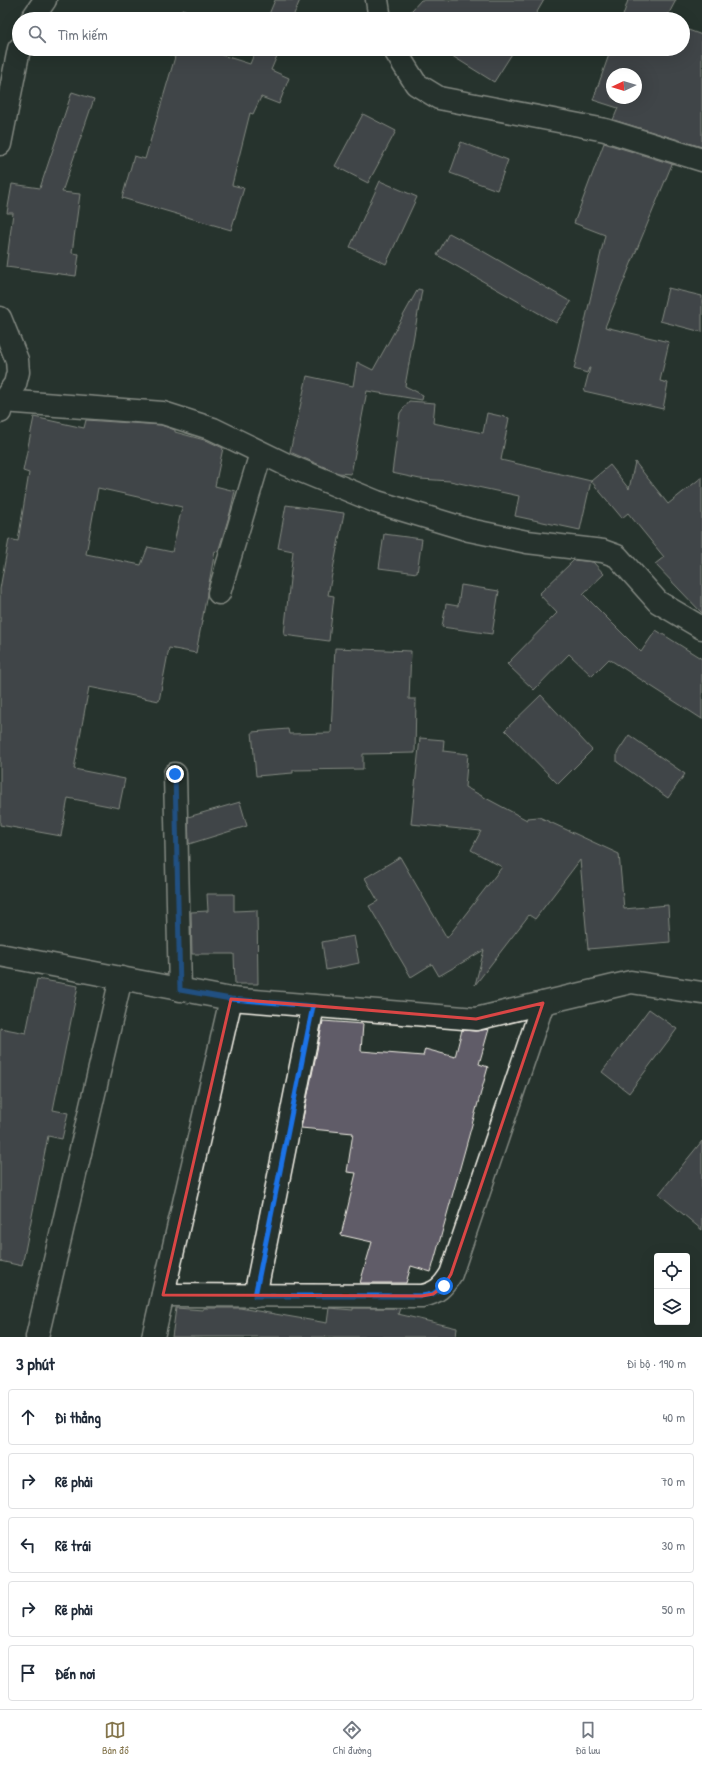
<!DOCTYPE html>
<html lang="vi">
<head>
<meta charset="utf-8">
<style>
  body { margin:0; font-family:"Patrick Hand",sans-serif; background:#f6f6f7; color:#1f2937 }
  .controls { position:absolute; right:12px; bottom:12px; display:grid; overflow:hidden; border-radius:4px; box-shadow:0 4px 16px #0002 }
  .controls button { width:36px; height:36px; display:grid; place-items:center; padding:0; border:0; border-bottom:1px solid #e0e1e3; background:#fff; color:#1f2937; font:20px sans-serif }
  .compass { position:absolute; left:606px; top:68px; width:36px; height:36px; border-radius:50%; background:#fff; box-shadow:0 4px 16px #0002; rotate:266deg }
  .stop { position:absolute; width:12px; height:12px; margin:-9px; border:3px solid #1a73e8; border-radius:50%; background:#fff }
  .stop.end { background:#1a73e8; border-color:#fff; box-shadow:0 1px 4px #0008 }
  .list { margin:0; padding:0; list-style:none }
  h2 { display:flex; justify-content:space-between; align-items:center; height:52px; margin:0; padding:0 16px; font-size:17px }
  h2 small { font-size:13px; font-weight:400; color:#747a83 }
  .list li { display:grid; grid-template-columns:26px 1fr auto; gap:12px; align-items:center; box-sizing:border-box; height:56px; margin:0 8px 8px; padding:0 8px; border:1px solid #e0e1e3; border-radius:4px }
  .list b { display:block; font-size:15px; white-space:nowrap }
  .list em { font-size:13px; font-style:normal; color:#747a83 }
  .icon { flex:none; width:22px; height:22px; fill:none; stroke:currentColor; stroke-width:2; stroke-linecap:round; stroke-linejoin:round }
  .map { position:relative; flex:none; width:702px; height:1337px; overflow:hidden }
  .search { position:absolute; background:#fff; box-shadow:0 4px 16px #0002; left:12px; right:12px; top:12px; height:44px; display:flex; align-items:center; gap:10px; box-sizing:border-box; padding:0 14px; border-radius:22px; color:#747a83; font-size:15px }
  .sheet { height:372px; background:#fff }
  nav { display:flex; justify-content:space-around; align-items:center; box-sizing:border-box; height:56px; border-top:1px solid #e0e1e3; background:#fff; font-size:11px; color:#747a83 }
  nav a { display:grid; justify-items:center; gap:2px }
  nav .on { color:#84754c }
  .map>svg:first-child { display:block }
  .building { fill:#605c67; stroke:#f4f1e8; fill-rule:evenodd }
  .lines { fill:none; stroke-linecap:round; stroke-linejoin:round }
  .minor-casing { stroke:#f4f1e8; stroke-width:25 }
  .minor { stroke:#26332d; stroke-width:22 }
  .route { stroke:#1a73e8; stroke-width:5 }
  .marked { fill:none; stroke:#da4645; stroke-width:3; stroke-linejoin:round }
</style>
</head>
<body>
<div class="map">
<svg width="702" height="1337" viewBox="0 0 702 1337">
  <rect width="100%" height="100%" fill="#26332d"/>
  <filter id="ink" filterUnits="userSpaceOnUse"><feTurbulence type="fractalNoise" baseFrequency=".025" numOctaves="2"/><feDisplacementMap in="SourceGraphic" scale="8" xChannelSelector="R" yChannelSelector="G"/><feConvolveMatrix kernelMatrix="1 2 1 2 8 2 1 2 1" color-interpolation-filters="sRGB"/></filter>
  <g filter="url(#ink)">
    <!-- building -->
    <g class="building">
      <polygon points="275,0 300,0 292,19 267,19"/>
      <polygon points="421,0 544,0 533,19 404,19"/>
      <polygon points="628,0 676,0 666,19 622,19"/>
      <polygon points="182,9 206,17 206,19 178,19"/>
      <path d="M683,28L702,35V147L613,120L618,108L593,100L611,49H683ZM612,74H636V98H612Z"/>
      <polygon points="169,49 203,49 250,64 256,49 280,49 271,70 289,78 279,104 261,97 253,114 250,113 232,185 244,188 231,230 122,198 134,156 145,159 175,57 167,54"/>
      <polygon points="441,49 515,49 494,82"/>
      <polygon points="72,92 94,99 62,192 80,194 72,253 79,254 76,276 6,267 13,213 7,213 12,184 40,188"/>
      <polygon points="363,114 396,131 368,183 335,166"/>
      <polygon points="461,142 508,160 497,190 450,173"/>
      <polygon points="604,143 672,164 605,327 669,342 660,381 668,383 663,409 584,391 590,368 589,368 587,373 574,369 605,235 574,223"/>
      <polygon points="380,181 417,197 386,264 350,247"/>
      <polygon points="449,233 479,249 571,302 556,323 437,255"/>
      <polygon points="668,288 702,296 702,332 660,321"/>
      <polygon points="418,289 422,290 405,386 423,395 422,400 367,391 351,474 338,473 290,452 307,376 353,386 357,362 373,370"/>
      <polygon points="409,401 435,403 433,423 483,433 487,413 509,418 501,460 591,481 580,530 515,516 519,496 450,481 420,479 392,473 400,413"/>
      <path d="M34,417L84,428L86,420L161,425L175,430V432L208,441L223,448L215,486L235,491L230,513L218,552L215,551L196,653L169,648L159,701L89,687L74,769L125,779L119,808L68,798L61,836L0,825V589L9,539L18,541L29,473L23,471ZM98,488L182,507L172,552L148,547L141,565L86,554Z"/>
      <polygon points="635,462 668,504 702,477 702,613 655,564 664,557 628,513 622,518 591,481 610,465 629,489"/>
      <polygon points="286,505 344,513 328,595 334,596 329,641 284,635 293,551 278,548"/>
      <polygon points="384,534 422,539 417,573 379,568"/>
      <polygon points="574,560 593,562 604,574 583,594 641,652 656,630 702,659 702,719 609,659 592,676 569,654 534,690 507,664 557,613 539,594"/>
      <polygon points="461,585 499,591 492,634 442,627 446,604 458,606"/>
      <polygon points="335,648 411,651 409,699 416,699 415,753 363,754 363,769 293,770 293,773 256,776 252,732 288,729 289,734 331,733"/>
      <polygon points="541,695 592,750 558,784 505,730"/>
      <polygon points="629,735 685,774 668,798 617,762 617,753"/>
      <polygon points="420,738 444,740 443,751 468,754 465,787 527,820 527,818 539,817 619,854 624,909 668,905 670,942 588,949 580,860 535,919 529,915 475,985 484,950 439,976 432,964 411,977 369,906 378,901 365,878 400,857 447,938 502,867 471,850 481,831 411,824"/>
      <polygon points="240,802 247,826 189,844 188,817"/>
      <polygon points="207,894 234,894 234,911 257,910 258,984 235,984 234,954 192,954 191,912 208,911"/>
      <polygon points="354,936 359,963 326,970 322,942"/>
      <polygon points="37,979 78,986 53,1110 68,1113 62,1139 48,1136 22,1266 0,1261 0,1028 26,1033"/>
      <polygon points="649,1009 677,1029 629,1093 602,1072"/>
      <polygon points="323,1021 363,1024 361,1051 423,1056 425,1049 455,1057 462,1030 475,1031 489,1029 479,1064 488,1067 431,1272 411,1266 406,1283 360,1283 372,1242 341,1235 356,1173 347,1172 353,1133 301,1128"/>
      <polygon points="702,1141 702,1230 659,1194"/>
      <polygon points="176,1308 203,1310 203,1308 240,1308 327,1323 329,1308 353,1310 353,1308 400,1308 398,1314 457,1328 456,1337 172,1337"/>
    </g>
    <g class="lines">
      <!-- minor casing -->
      <g class="minor-casing">
        <g id="minor">
          <polyline points="377,0 380,19"/>
          <polyline points="32,19 45,0"/>
          <polyline points="394,49 416,84 439,98 605,130 702,160"/>
          <polyline points="0,144 19,49"/>
          <polyline points="0,318 17,360 18,372 15,384 3,401 0,412"/>
          <polyline points="3,401 163,413 213,429 287,465 377,502 469,530 527,542 603,551 617,556 658,602 702,628"/>
          <polyline points="219,593 261,453"/>
          <polyline points="175,774 180,990"/>
          <polyline points="0,955 231,999 476,1019 631,982 702,993"/>
          <path d="M163,1295L422,1296C437,1293 443,1287 451,1274L543,1003"/>
          <polyline points="255,1296 313,1006"/>
          <polyline points="37,1337 121,978"/>
          <polyline points="153,1337 231,999"/>
        </g>
      </g>
      <!-- minor -->
      <use href="#minor" class="minor"/>
    </g>
  </g>
  <g class="lines" filter="url(#ink)">
    <!-- route -->
    <polyline class="route" points="175,774 180,990 231,999 313,1006 255,1296 422,1296 433,1294 444,1286"/>
  </g>
  <!-- marked area -->
  <path d="M0 0H702V1337H0ZM231,999L476,1019L543,1003L451,1274L444,1286L433,1294L422,1296L163,1295Z" fill="#26332d" fill-opacity=".55" fill-rule="evenodd"/>
  <path class="marked" d="M231,999L476,1019L543,1003L451,1274L444,1286L433,1294L422,1296L163,1295Z"/>
</svg>
<div class="controls">
<button><svg class="icon" aria-label="locate" viewBox="0 0 24 24"><circle cx="12" cy="12" r="6"/><path d="M12 2v4M12 18v4M2 12h4M18 12h4"/></svg></button>
<button><svg class="icon" aria-label="layers" viewBox="0 0 24 24"><path d="M12 4l9 5-9 5-9-5zM3 14l9 5 9-5"/></svg></button>
</div>
<svg class="compass" viewBox="-18 -18 36 36"><path d="M0-13l5 13h-10z" fill="#e53935"/><path d="M0 13l5-13h-10z" fill="#747a83"/></svg>
<div class="stop" style="left:444px;top:1286px"></div>
<div class="stop end" style="left:175px;top:774px"></div>
<div class="search"><svg class="icon" aria-label="search" viewBox="0 0 24 24"><circle cx="10" cy="10" r="6"/><path d="M15 15l6 6"/></svg>Tìm kiếm</div>
</div>
<section class="sheet">
<h2>3 phút<small>Đi bộ · 190 m</small></h2>
<ul class="list">
<li><svg class="icon" aria-label="ahead" viewBox="0 0 24 24"><path d="M12 20V5M6 11l6-6 6 6"/></svg><div><b>Đi thẳng</b></div><em>40 m</em></li>
<li><svg class="icon" aria-label="right" viewBox="0 0 24 24"><path d="M7 20v-9h11M14 6l5 5-5 5"/></svg><div><b>Rẽ phải</b></div><em>70 m</em></li>
<li><svg class="icon" aria-label="left" viewBox="0 0 24 24"><path d="M17 20v-9H6M10 6l-5 5 5 5"/></svg><div><b>Rẽ trái</b></div><em>30 m</em></li>
<li><svg class="icon" aria-label="right" viewBox="0 0 24 24"><path d="M7 20v-9h11M14 6l5 5-5 5"/></svg><div><b>Rẽ phải</b></div><em>50 m</em></li>
<li><svg class="icon" aria-label="arrive" viewBox="0 0 24 24"><path d="M6 21V4h12l-3 4 3 4H6"/></svg><div><b>Đến nơi</b></div></li>
</ul>
</section>
<nav>
<a class="on"><svg class="icon" aria-label="map" viewBox="0 0 24 24"><path d="M3 6l6-2 6 2 6-2v14l-6 2-6-2-6 2zM9 4v14M15 6v14"/></svg>Bản đồ</a>
<a><svg class="icon" aria-label="directions" viewBox="0 0 24 24"><path d="M12 3l9 9-9 9-9-9zM9 14v-3h6M13 9l2 2-2 2"/></svg>Chỉ đường</a>
<a><svg class="icon" aria-label="saved" viewBox="0 0 24 24"><path d="M7 4h10v16l-5-4-5 4z"/></svg>Đã lưu</a>
</nav>
</body>
</html>
